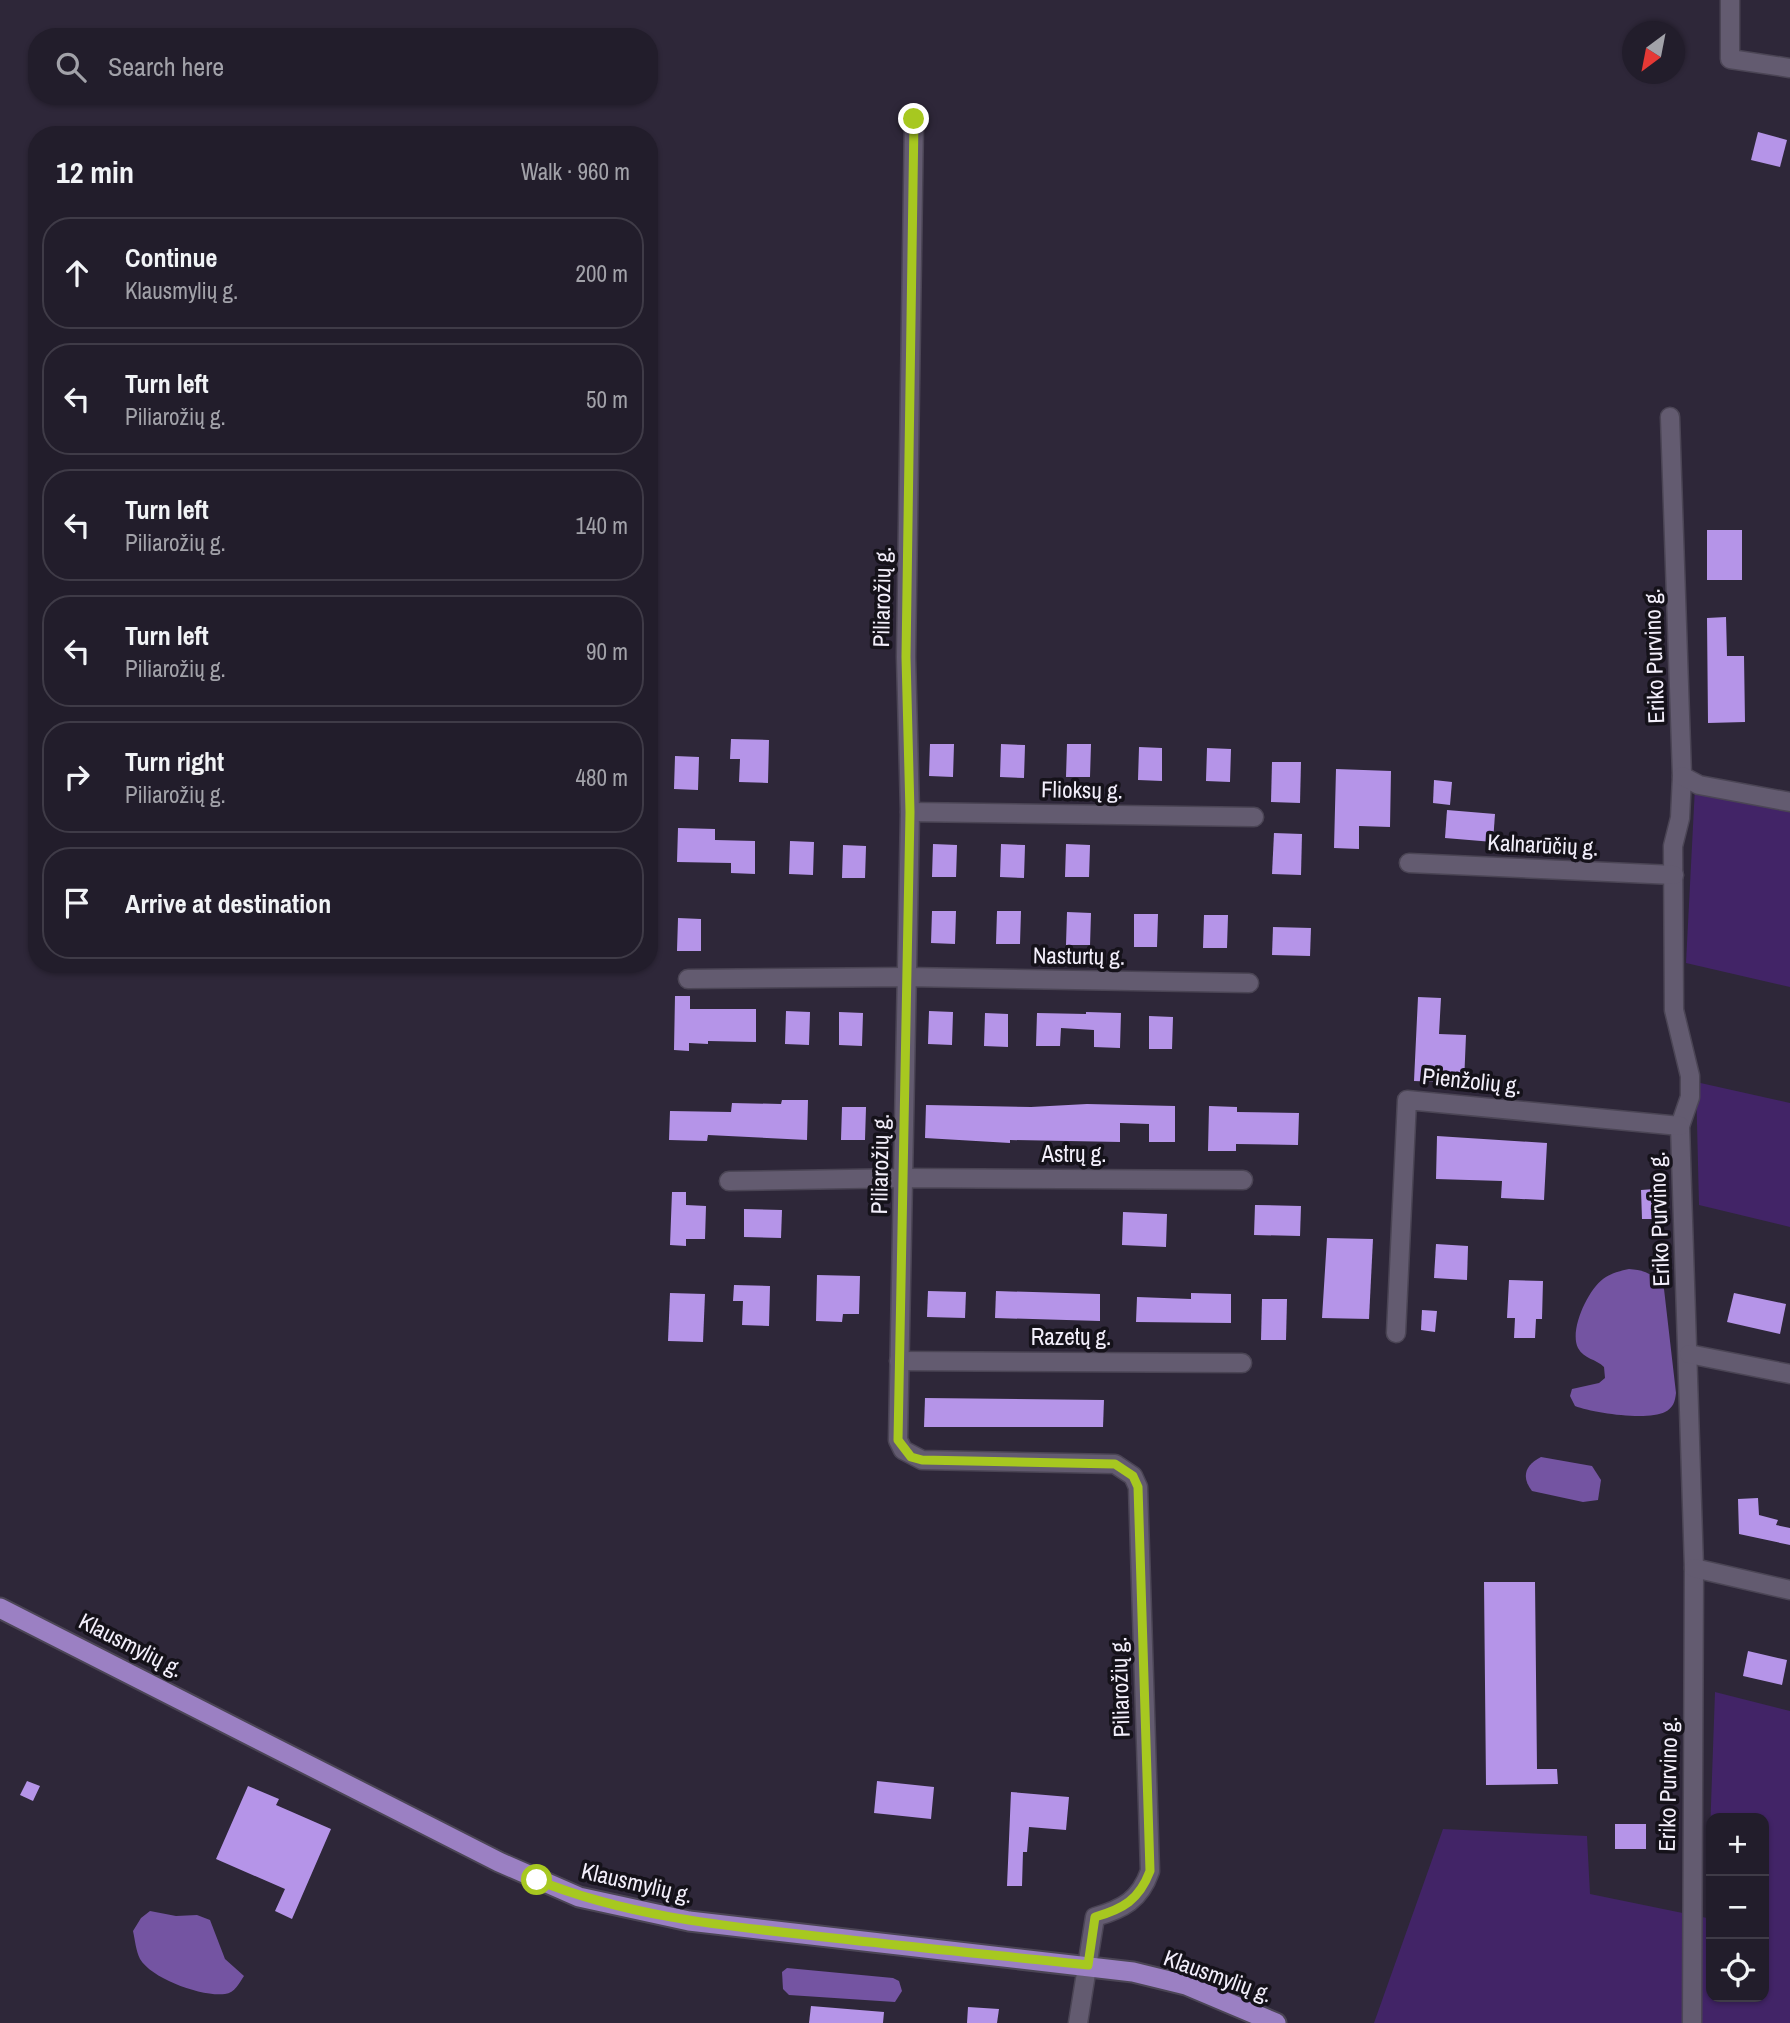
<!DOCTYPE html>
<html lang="en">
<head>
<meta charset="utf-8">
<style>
  body { margin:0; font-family:"Archivo Narrow",sans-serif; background:#2a2633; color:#f1f3f6 }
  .controls { position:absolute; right:21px; bottom:21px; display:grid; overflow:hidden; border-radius:14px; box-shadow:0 2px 5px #0004 }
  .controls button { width:63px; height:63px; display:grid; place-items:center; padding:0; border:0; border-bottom:2px solid #3f3b47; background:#221d2b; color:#f1f3f6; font:35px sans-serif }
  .compass { position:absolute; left:1622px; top:21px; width:63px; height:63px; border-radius:50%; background:#221d2b; box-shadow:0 2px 5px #0004; rotate:212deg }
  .stop { position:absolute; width:21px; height:21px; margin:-16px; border:5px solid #a7c820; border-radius:50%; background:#fff }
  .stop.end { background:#a7c820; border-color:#fff; box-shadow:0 2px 7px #0008 }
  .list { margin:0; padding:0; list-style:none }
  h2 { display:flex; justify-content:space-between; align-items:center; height:91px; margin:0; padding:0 28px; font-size:30px }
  h2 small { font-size:23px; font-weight:400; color:#a2a2a9 }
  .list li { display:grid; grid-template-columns:46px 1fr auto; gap:21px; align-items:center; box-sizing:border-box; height:112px; margin:0 14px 14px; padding:0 14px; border:2px solid #3f3b47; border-radius:28px }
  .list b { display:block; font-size:26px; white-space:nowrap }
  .list p { margin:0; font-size:23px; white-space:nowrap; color:#a2a2a9 }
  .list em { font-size:23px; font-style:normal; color:#a2a2a9 }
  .icon { flex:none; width:38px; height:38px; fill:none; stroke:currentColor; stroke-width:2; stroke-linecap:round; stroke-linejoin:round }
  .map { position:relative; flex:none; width:1790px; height:2023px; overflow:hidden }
  .search { position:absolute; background:#221d2b; box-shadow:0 2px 5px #0004; left:28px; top:28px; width:630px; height:77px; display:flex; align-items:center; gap:18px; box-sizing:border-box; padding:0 24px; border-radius:28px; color:#a2a2a9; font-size:26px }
  .panel { position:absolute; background:#221d2b; box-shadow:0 2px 5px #0004; left:28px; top:126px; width:630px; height:847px; border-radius:28px }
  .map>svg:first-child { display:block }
  .green { fill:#422467; fill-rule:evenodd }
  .water { fill:#7454a2 }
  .building { fill:#b594e8 }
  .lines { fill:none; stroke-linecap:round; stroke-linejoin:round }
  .minor-casing { stroke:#4b4555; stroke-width:21 }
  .primary-casing { stroke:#4b4555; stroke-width:23 }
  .minor { stroke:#635b70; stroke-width:18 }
  .primary { stroke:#9b80c3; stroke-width:19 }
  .route { stroke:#a7c820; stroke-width:9 }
  .labels { text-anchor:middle; stroke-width:7; stroke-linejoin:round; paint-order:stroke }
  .street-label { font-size:23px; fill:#f3effb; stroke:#15121a }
</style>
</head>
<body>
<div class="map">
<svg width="1790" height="2023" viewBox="0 0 1790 2023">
  <rect width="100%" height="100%" fill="#2e2739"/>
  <!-- green -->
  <g class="green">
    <polygon points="1695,787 1790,810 1790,987 1686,963"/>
    <polygon points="1696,1082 1790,1103 1790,1227 1699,1205"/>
    <path d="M1715,1692L1790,1711V2023H1374L1443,1829L1587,1836L1590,1894L1707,1918ZM1711,1818H1764V1997H1711Z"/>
  </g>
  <!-- water -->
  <g class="water">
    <path d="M1629,1269C1646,1270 1655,1275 1664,1289L1676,1393C1675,1402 1673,1408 1665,1412C1647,1421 1593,1413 1575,1406L1570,1396L1572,1389L1599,1383L1605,1378L1604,1367C1596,1359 1584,1359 1578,1348C1569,1330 1588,1290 1603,1279C1611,1273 1620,1271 1629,1269Z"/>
    <path d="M1541,1457L1592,1466L1601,1480L1598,1500L1583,1502L1532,1491C1521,1477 1525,1465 1541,1457Z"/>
    <path d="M150,1911L176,1916L197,1915L210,1920L225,1959L244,1976C239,1983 235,1993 225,1994C202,1997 152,1979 140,1959C136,1951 135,1940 133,1931L141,1918Z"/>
    <polygon points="787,1968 893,1978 899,1981 902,1991 895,2002 789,1995 783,1989 782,1972"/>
  </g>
  <!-- building -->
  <g class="building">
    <polygon points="1758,132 1787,140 1780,167 1751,160"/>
    <rect x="1707" y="530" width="35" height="50"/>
    <polygon points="1726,617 1727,656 1744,656 1745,722 1708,723 1707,618"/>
    <polygon points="731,739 769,740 768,783 739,782 740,759 730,759"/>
    <polygon points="930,744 954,744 953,777 929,776"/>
    <polygon points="1001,744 1025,745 1024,778 1000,777"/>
    <polygon points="1067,744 1091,744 1090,777 1066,777"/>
    <polygon points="1139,747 1162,748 1162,781 1138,780"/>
    <polygon points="1207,748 1231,749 1230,782 1206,781"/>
    <polygon points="675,756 699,757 698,790 674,789"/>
    <polygon points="1272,762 1301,762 1300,803 1271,802"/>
    <polygon points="1336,769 1391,771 1390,827 1359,826 1359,849 1334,848"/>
    <polygon points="1434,780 1452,782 1450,805 1433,803"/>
    <polygon points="1447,810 1495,814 1493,842 1445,838"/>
    <polygon points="678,828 715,829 715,840 755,841 755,874 731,873 731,863 677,862"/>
    <polygon points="1274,833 1302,834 1301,875 1272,874"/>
    <polygon points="790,841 814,842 813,875 789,874"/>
    <polygon points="933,844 957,845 956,877 932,877"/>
    <polygon points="1001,844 1025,845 1024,878 1000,877"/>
    <polygon points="1066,844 1090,845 1089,877 1065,877"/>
    <polygon points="843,845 866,846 865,878 842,878"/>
    <polygon points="932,911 956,911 955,944 931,943"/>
    <polygon points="997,911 1021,911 1020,944 996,944"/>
    <polygon points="1067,912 1091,913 1090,945 1066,945"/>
    <polygon points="1134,914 1158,914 1157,947 1134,947"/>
    <polygon points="1204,915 1228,915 1227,948 1203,948"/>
    <polygon points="678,918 701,919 701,951 677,951"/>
    <polygon points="1273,927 1311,928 1310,956 1272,955"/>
    <polygon points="675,996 690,996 690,1009 756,1009 756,1042 708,1041 708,1044 689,1043 689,1051 674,1050"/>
    <polygon points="1418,997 1441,998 1439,1034 1466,1035 1464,1083 1414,1081"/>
    <polygon points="786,1011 810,1012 809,1045 785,1044"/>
    <polygon points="929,1011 953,1012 952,1045 928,1044"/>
    <polygon points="839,1012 863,1013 862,1046 839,1045"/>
    <polygon points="1086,1012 1121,1013 1120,1048 1094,1047 1094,1030 1061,1028 1060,1046 1036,1046 1037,1013 1086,1014"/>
    <polygon points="985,1013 1008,1014 1008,1047 984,1046"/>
    <polygon points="1149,1016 1173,1017 1172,1049 1149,1049"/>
    <polygon points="782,1100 808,1100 807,1140 708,1135 707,1141 669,1140 670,1111 731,1112 732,1103 781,1104"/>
    <polygon points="1087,1104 1175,1106 1175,1142 1149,1142 1149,1124 1120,1123 1120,1142 1010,1140 1010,1143 925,1138 926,1105 1031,1107"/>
    <polygon points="1209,1106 1237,1107 1237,1112 1299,1113 1298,1145 1236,1144 1236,1151 1208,1151"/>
    <polygon points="842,1107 866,1107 865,1140 841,1140"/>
    <polygon points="1437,1136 1547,1143 1544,1200 1501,1198 1502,1181 1436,1179"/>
    <polygon points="1655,1189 1656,1219 1642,1219 1641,1190"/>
    <polygon points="672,1192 686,1192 686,1205 706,1206 705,1239 686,1239 686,1246 670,1245"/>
    <polygon points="1255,1205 1301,1206 1300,1236 1254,1235"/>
    <polygon points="744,1209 782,1210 781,1238 744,1237"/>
    <polygon points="1123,1212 1167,1214 1166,1247 1122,1245"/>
    <polygon points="1327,1238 1373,1239 1369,1319 1322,1318"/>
    <polygon points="1436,1244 1468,1246 1467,1280 1434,1278"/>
    <polygon points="817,1275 860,1276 859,1314 843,1314 842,1322 816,1321"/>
    <polygon points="1509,1280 1543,1281 1542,1319 1536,1319 1535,1338 1514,1338 1515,1318 1507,1318"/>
    <polygon points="734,1285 770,1286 769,1326 742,1325 743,1301 733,1301"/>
    <polygon points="928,1291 966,1292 965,1318 927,1317"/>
    <polygon points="996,1291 1100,1294 1100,1321 995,1318"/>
    <polygon points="670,1293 705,1294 703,1342 668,1341"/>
    <polygon points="1191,1293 1231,1294 1231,1323 1136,1322 1137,1297 1191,1299"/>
    <polygon points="1734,1293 1786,1304 1780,1334 1727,1322"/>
    <polygon points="1262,1299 1287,1299 1286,1340 1261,1340"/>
    <polygon points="1422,1310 1437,1311 1435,1332 1421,1330"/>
    <polygon points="925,1398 1104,1400 1103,1427 924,1427"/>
    <polygon points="1758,1498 1759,1515 1778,1520 1776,1525 1790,1528 1790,1545 1739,1534 1738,1499"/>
    <polygon points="1484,1582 1535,1582 1537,1769 1557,1769 1558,1784 1486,1785"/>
    <polygon points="1748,1651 1787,1660 1782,1685 1743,1676"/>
    <polygon points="27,1781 40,1786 33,1801 20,1795"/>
    <polygon points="877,1781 934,1787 931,1819 874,1813"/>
    <polygon points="248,1786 279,1799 276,1805 331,1829 292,1919 275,1911 285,1889 216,1859"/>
    <polygon points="1011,1792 1069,1797 1066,1830 1029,1827 1027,1852 1023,1852 1022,1886 1007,1886"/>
    <rect x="1615" y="1824" width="31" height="25"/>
    <polygon points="811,2006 884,2012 883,2023 809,2023"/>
    <polygon points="968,2007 999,2009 997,2023 967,2023"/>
  </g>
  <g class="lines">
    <!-- minor casing -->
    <g class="minor-casing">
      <g id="minor">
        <polyline points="1730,0 1730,59 1790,68"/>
        <path d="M914,119L906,657L910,812L898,1440L903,1450L922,1460L1115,1464L1133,1476L1138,1487L1150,1871C1140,1900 1123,1909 1095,1917L1078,2023"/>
        <polyline points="1670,417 1682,776 1680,818 1673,846 1674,1010 1690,1076 1690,1097 1680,1126 1694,1568 1692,2023"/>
        <polyline points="1682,776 1699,785 1790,802"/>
        <polyline points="910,812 1254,817"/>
        <polyline points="1409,863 1674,875"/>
        <polyline points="688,979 908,977 1249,983"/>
        <polyline points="729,1181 905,1178 1243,1180"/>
        <polyline points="1396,1333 1407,1100 1680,1126"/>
        <polyline points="1689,1354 1790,1374"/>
        <polyline points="899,1361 1242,1363"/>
        <polyline points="1694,1568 1790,1590"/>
      </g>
    </g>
    <!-- primary casing -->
    <g class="primary-casing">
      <polyline id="primary" points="0,1608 499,1862 579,1897 689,1921 1133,1972 1186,1985 1276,2023"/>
    </g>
    <!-- minor -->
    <use href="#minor" class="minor"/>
    <!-- primary -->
    <use href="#primary" class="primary"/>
  </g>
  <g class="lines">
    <!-- route -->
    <path class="route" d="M537,1880C624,1915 715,1925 807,1935C901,1946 994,1955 1088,1965L1095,1917C1123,1909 1139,1900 1150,1871L1138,1487L1133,1476L1115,1464L922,1460L911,1457L898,1440L910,812L906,657L914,119"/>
  </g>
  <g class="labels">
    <!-- street labels -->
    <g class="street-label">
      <text transform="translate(882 597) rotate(-89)" y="8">Piliarožių g.</text>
      <text transform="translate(1654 656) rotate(-92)" y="8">Eriko Purvino g.</text>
      <text transform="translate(1082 790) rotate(1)" y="8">Flioksų g.</text>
      <text transform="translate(1543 845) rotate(3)" y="8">Kalnarūčių g.</text>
      <text transform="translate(1079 956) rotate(1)" y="8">Nasturtų g.</text>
      <text transform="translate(1472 1081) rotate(6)" y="8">Pienžolių g.</text>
      <text x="1074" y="1162">Astrų g.</text>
      <text transform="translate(880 1164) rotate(-89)" y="8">Piliarožių g.</text>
      <text transform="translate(1659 1219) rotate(-92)" y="8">Eriko Purvino g.</text>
      <text x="1071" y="1345">Razetų g.</text>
      <text transform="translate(131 1645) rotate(27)" y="8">Klausmylių g.</text>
      <text transform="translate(1120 1687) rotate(-92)" y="8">Piliarožių g.</text>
      <text transform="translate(1668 1784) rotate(-89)" y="8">Eriko Purvino g.</text>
      <text transform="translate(637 1883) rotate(13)" y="8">Klausmylių g.</text>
      <text transform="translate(1218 1976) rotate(20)" y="8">Klausmylių g.</text>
    </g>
  </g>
</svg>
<div class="controls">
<button>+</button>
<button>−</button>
<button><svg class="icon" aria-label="locate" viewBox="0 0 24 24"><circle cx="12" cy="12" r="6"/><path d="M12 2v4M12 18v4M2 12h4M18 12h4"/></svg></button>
</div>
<svg class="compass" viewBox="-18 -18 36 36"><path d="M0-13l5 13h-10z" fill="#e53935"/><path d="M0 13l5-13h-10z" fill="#a2a2a9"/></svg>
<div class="stop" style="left:537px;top:1880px"></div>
<div class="stop end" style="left:914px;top:119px"></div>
<div class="search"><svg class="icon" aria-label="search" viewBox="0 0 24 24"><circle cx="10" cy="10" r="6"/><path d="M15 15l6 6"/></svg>Search here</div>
<section class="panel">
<h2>12 min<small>Walk · 960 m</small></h2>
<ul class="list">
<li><svg class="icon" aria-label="ahead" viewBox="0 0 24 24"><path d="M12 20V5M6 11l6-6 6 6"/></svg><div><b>Continue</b><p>Klausmylių g.</p></div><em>200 m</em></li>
<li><svg class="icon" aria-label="left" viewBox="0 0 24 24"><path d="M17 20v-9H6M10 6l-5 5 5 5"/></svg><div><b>Turn left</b><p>Piliarožių g.</p></div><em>50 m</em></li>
<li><svg class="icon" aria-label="left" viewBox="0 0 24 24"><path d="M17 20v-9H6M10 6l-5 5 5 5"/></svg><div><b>Turn left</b><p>Piliarožių g.</p></div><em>140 m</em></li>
<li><svg class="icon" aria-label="left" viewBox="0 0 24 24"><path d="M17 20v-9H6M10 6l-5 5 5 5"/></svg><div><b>Turn left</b><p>Piliarožių g.</p></div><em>90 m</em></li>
<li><svg class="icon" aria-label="right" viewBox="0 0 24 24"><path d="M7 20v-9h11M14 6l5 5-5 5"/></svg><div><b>Turn right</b><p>Piliarožių g.</p></div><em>480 m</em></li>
<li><svg class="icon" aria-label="arrive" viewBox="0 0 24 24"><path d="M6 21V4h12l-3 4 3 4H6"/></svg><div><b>Arrive at destination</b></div></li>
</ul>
</section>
</div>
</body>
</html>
